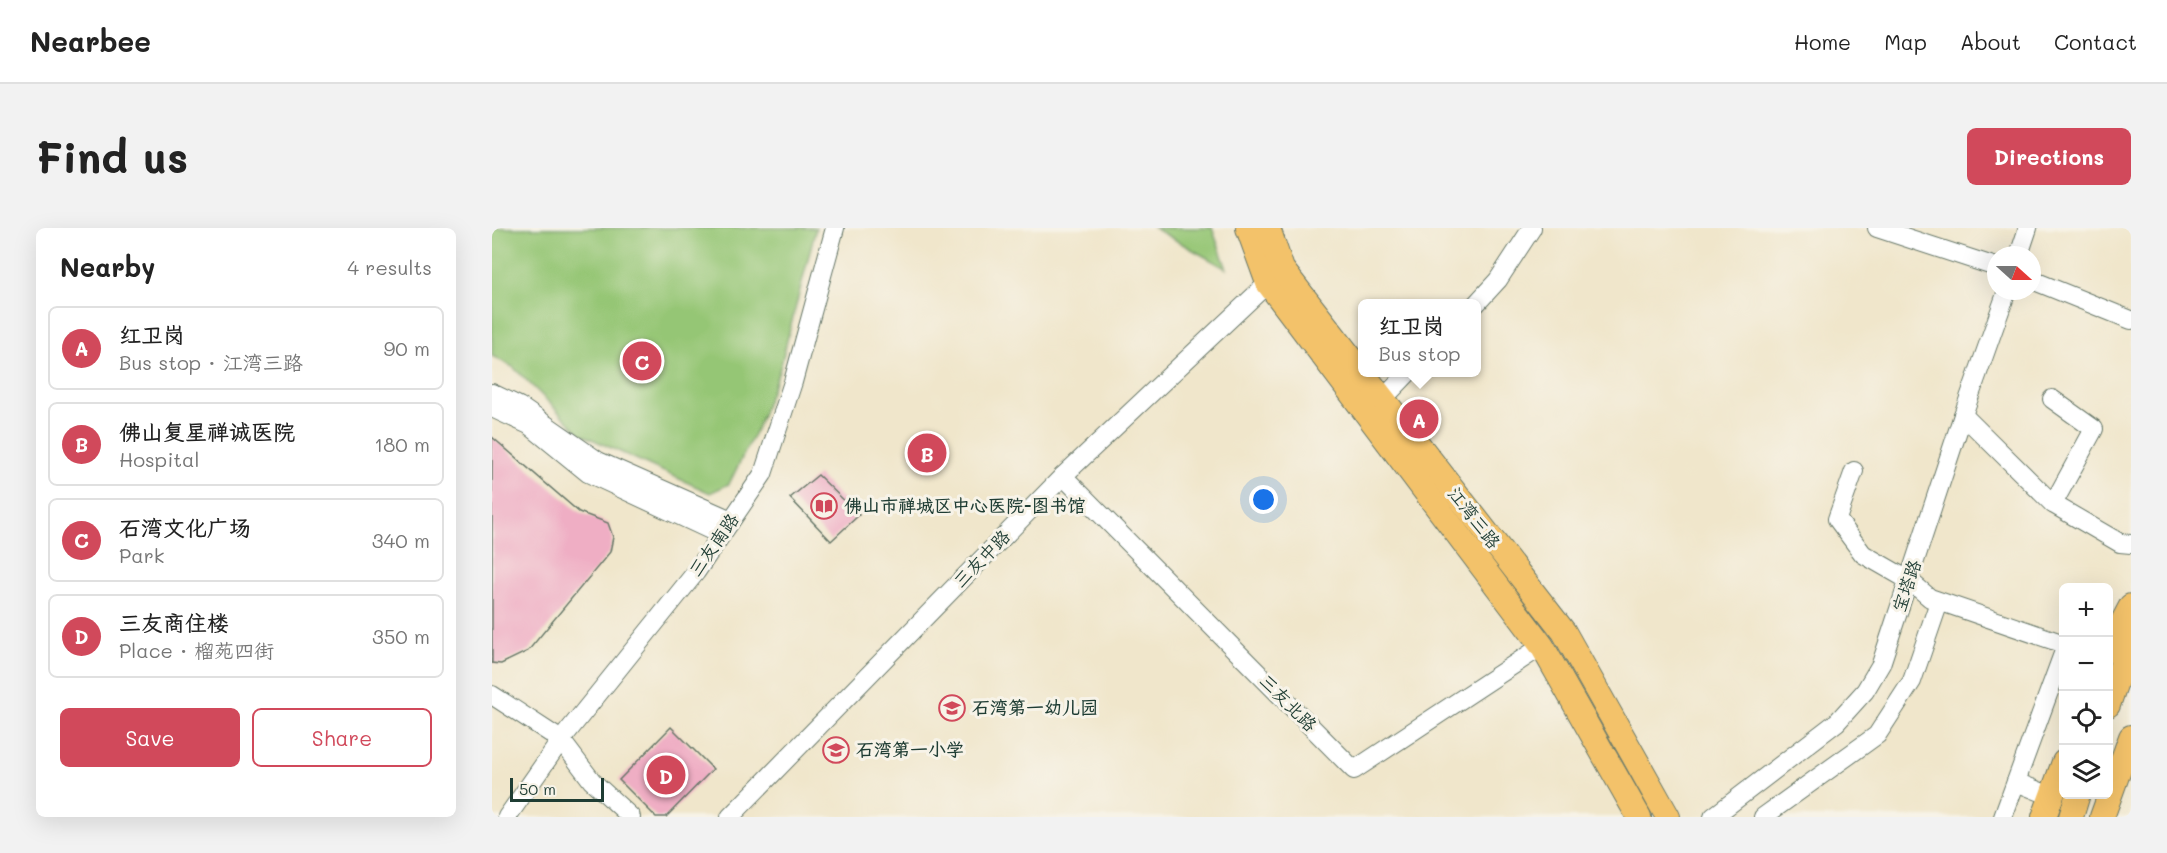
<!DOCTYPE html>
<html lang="en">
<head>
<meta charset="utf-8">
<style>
  body { margin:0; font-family:Mali,"LXGW WenKai TC",sans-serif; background:#f2f2f2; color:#222 }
  .controls { position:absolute; right:18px; bottom:18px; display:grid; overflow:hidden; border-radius:9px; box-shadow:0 6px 24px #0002 }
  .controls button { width:54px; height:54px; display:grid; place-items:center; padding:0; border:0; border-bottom:2px solid #e0e0e0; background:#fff; color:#222; font:30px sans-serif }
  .compass { position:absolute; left:1495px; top:18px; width:54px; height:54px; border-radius:50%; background:#fff; box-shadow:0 6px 24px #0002; rotate:111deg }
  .scale { position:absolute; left:18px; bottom:15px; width:94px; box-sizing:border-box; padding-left:6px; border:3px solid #1f3d34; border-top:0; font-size:16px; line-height:21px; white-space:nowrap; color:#1f3d34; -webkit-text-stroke:4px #f7f3e8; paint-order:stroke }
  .you { position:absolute; left:772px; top:272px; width:21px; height:21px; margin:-15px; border:4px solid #fff; border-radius:50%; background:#1a73e8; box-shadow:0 0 0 9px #1a73e833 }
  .badge { display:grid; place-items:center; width:39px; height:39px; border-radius:50%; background:#d1495b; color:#fff; font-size:20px; font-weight:700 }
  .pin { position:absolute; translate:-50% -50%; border:3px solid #fff; box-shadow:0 2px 6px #0006 }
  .popup { position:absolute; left:866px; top:71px; width:123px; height:78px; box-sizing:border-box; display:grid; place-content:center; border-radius:9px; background:#fff; filter:drop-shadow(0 2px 4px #0005); font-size:20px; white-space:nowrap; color:#767676 }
  .popup b { font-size:22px; color:#222 }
  .popup::after { content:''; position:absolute; left:50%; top:100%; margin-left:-12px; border:12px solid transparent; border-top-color:#fff }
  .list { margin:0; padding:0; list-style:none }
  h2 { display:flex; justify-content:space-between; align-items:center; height:78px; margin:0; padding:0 24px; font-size:26px }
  h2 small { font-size:20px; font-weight:400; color:#767676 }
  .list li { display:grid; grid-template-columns:39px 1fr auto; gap:18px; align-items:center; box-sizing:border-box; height:84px; margin:0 12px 12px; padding:0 12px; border:2px solid #e0e0e0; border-radius:9px }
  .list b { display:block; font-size:22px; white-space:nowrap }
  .list p { margin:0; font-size:20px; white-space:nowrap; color:#767676 }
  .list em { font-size:20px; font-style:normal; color:#767676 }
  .actions { display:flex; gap:12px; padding:18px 24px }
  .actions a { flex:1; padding:14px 0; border:2px solid #d1495b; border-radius:9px; text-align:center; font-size:21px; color:#d1495b }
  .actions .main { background:#d1495b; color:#fff }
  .icon { flex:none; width:33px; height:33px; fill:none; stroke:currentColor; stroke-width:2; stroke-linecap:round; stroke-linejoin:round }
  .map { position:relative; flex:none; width:1639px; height:589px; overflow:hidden; border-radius:9px }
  header { display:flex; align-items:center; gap:36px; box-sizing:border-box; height:84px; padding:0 30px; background:#fff; border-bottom:2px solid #e0e0e0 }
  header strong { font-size:28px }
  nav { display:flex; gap:33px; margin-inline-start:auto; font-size:21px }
  .intro { display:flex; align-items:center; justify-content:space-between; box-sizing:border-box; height:144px; padding:0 36px }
  h1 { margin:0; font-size:42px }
  .button { padding:15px 27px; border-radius:9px; background:#d1495b; color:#fff; font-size:21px; font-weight:700 }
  main { display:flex; gap:36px; padding:0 36px }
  aside { flex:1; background:#fff; border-radius:9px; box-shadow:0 6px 24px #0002 }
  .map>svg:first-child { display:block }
  .green { fill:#95c675; stroke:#5a8254; stroke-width:1.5 }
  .building { fill:#efaec4 }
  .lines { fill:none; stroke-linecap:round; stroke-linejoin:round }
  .minor-casing { stroke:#687869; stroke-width:20 }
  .major-casing { stroke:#687869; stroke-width:26 }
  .minor { stroke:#fff; stroke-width:18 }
  .major { stroke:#f3c26a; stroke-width:24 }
  .labels { text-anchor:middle; stroke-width:6; stroke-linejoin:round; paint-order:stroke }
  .poi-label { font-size:18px; font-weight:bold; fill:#1f3d34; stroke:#f7f3e8; text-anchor:start }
  .street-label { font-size:18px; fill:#1f3d34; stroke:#f7f3e8 }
</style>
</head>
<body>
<header>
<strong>Nearbee</strong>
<nav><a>Home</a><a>Map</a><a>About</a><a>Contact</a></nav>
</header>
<div class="intro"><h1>Find us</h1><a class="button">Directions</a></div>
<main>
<aside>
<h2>Nearby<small>4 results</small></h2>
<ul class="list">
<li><span class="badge">A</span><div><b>红卫岗</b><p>Bus stop · 江湾三路</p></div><em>90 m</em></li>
<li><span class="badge">B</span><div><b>佛山复星禅诚医院</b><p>Hospital</p></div><em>180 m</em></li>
<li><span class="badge">C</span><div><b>石湾文化广场</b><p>Park</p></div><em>340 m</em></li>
<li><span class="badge">D</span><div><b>三友商住楼</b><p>Place · 榴苑四街</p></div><em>350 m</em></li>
</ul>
<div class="actions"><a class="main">Save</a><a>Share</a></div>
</aside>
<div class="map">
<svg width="1639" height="589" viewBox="0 0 1639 589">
  <rect width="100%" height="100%" fill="#f7f3e8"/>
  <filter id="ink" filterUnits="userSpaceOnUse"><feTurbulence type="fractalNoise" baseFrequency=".0167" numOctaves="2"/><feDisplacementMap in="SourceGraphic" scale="12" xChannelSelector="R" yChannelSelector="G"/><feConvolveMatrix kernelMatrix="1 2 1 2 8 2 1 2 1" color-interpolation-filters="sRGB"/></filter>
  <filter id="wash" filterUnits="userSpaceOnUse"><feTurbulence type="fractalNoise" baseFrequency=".008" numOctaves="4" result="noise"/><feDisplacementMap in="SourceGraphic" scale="24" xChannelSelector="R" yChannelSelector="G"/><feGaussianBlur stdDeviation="1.35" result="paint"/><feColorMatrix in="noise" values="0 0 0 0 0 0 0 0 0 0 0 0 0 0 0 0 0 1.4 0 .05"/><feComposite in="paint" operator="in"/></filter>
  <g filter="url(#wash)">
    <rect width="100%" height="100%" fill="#f0e6cb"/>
    <!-- green -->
    <g class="green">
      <polygon points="0,0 324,0 288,140 265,200 237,256 218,265 89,206 21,139 0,128"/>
      <polygon points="662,0 720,0 735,41"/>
    </g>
    <g id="blocks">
      <!-- building -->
      <g class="building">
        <polygon points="0,209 87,284 116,295 121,309 118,324 36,423 9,436 0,435"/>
        <polygon points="326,247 367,287 339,313 298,270"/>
        <polygon points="179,499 221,541 174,589 164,589 127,552"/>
      </g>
    </g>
  </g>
  <g filter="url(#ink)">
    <use href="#blocks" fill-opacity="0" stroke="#687869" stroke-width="1.5"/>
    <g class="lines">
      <!-- minor casing -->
      <g class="minor-casing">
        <g id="minor">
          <polyline points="1385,0 1504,39"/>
          <polyline points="1527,27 1536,0"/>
          <polyline points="1540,52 1639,92"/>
          <polyline points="984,76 1006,52 1040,0"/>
          <polyline points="0,165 27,178 106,233 239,292"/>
          <polyline points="1560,171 1602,201 1561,276"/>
          <polyline points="890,172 917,144"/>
          <polyline points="0,180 37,197 96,245 229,307"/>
          <polyline points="1471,187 1561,276 1628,315 1639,316"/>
          <polyline points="1362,243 1345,291 1371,326 1418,353 1438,370 1572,416"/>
          <polyline points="571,248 862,542 1050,418"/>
          <polyline points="0,467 69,512 100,553 139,589"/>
          <polyline points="1524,554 1559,568"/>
          <polyline points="15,589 69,512 204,344 271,246 301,154 343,0"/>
          <polyline points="238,589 571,248 776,55"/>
          <polyline points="1221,589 1345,494 1373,463 1389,436 1471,187 1515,63"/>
          <polyline points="1271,589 1385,507 1420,453 1447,374"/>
          <polyline points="1511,589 1572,423"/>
        </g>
      </g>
      <!-- major casing -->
      <g class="major-casing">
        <g id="major">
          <polyline points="756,0 776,55 1050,418 1147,589"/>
          <polyline points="776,0 790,41 1072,404 1176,589"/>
          <polyline points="1616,422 1639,378"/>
          <polyline points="1616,477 1639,410"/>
          <polyline points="1552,589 1572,534"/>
          <polyline points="1579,589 1586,566"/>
          <polyline points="1610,589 1639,509"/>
        </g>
      </g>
      <!-- minor -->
      <use href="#minor" class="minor"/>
      <!-- major -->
      <use href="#major" class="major"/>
    </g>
  </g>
  <!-- icons -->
  <defs>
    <g id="library-ring" transform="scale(1.35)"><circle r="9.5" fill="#f7f3e8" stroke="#d1495b" stroke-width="1.5"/><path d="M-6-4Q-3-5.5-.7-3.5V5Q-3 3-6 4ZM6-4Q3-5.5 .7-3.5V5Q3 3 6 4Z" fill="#d1495b"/></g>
    <g id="school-ring" transform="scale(1.35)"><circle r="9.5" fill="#f7f3e8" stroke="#d1495b" stroke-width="1.5"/><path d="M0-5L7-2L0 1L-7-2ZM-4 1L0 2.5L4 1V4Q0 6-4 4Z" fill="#d1495b"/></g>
  </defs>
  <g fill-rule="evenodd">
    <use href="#library-ring" x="332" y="278"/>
    <use href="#school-ring" x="460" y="480"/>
    <use href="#school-ring" x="344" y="522"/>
  </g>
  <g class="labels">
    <!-- poi labels -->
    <g class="poi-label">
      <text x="352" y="284">佛山市禅城区中心医院-图书馆</text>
      <text x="480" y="486">石湾第一幼儿园</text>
      <text x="364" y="528">石湾第一小学</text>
    </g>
    <!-- street labels -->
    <g class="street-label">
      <text transform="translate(982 290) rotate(52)" y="6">江湾三路</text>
      <text transform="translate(222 317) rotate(-55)" y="6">三友南路</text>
      <text transform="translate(490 331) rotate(-46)" y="6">三友中路</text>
      <text transform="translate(1415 358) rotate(-71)" y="6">宝塔路</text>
      <text transform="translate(796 475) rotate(45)" y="6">三友北路</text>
    </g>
  </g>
</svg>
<div class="controls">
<button>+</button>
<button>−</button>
<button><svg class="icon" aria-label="locate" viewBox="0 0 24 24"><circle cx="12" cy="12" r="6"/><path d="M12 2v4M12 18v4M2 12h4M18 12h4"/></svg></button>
<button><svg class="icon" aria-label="layers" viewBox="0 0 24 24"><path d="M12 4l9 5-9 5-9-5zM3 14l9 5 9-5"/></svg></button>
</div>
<svg class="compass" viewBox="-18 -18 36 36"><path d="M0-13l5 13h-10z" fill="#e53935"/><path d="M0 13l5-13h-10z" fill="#767676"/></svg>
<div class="scale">50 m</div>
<div class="you"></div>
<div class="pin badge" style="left:927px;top:191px">A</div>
<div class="popup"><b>红卫岗</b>Bus stop</div>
<div class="pin badge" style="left:435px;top:225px">B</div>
<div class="pin badge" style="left:150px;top:133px">C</div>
<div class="pin badge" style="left:174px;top:547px">D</div>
</div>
</main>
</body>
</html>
